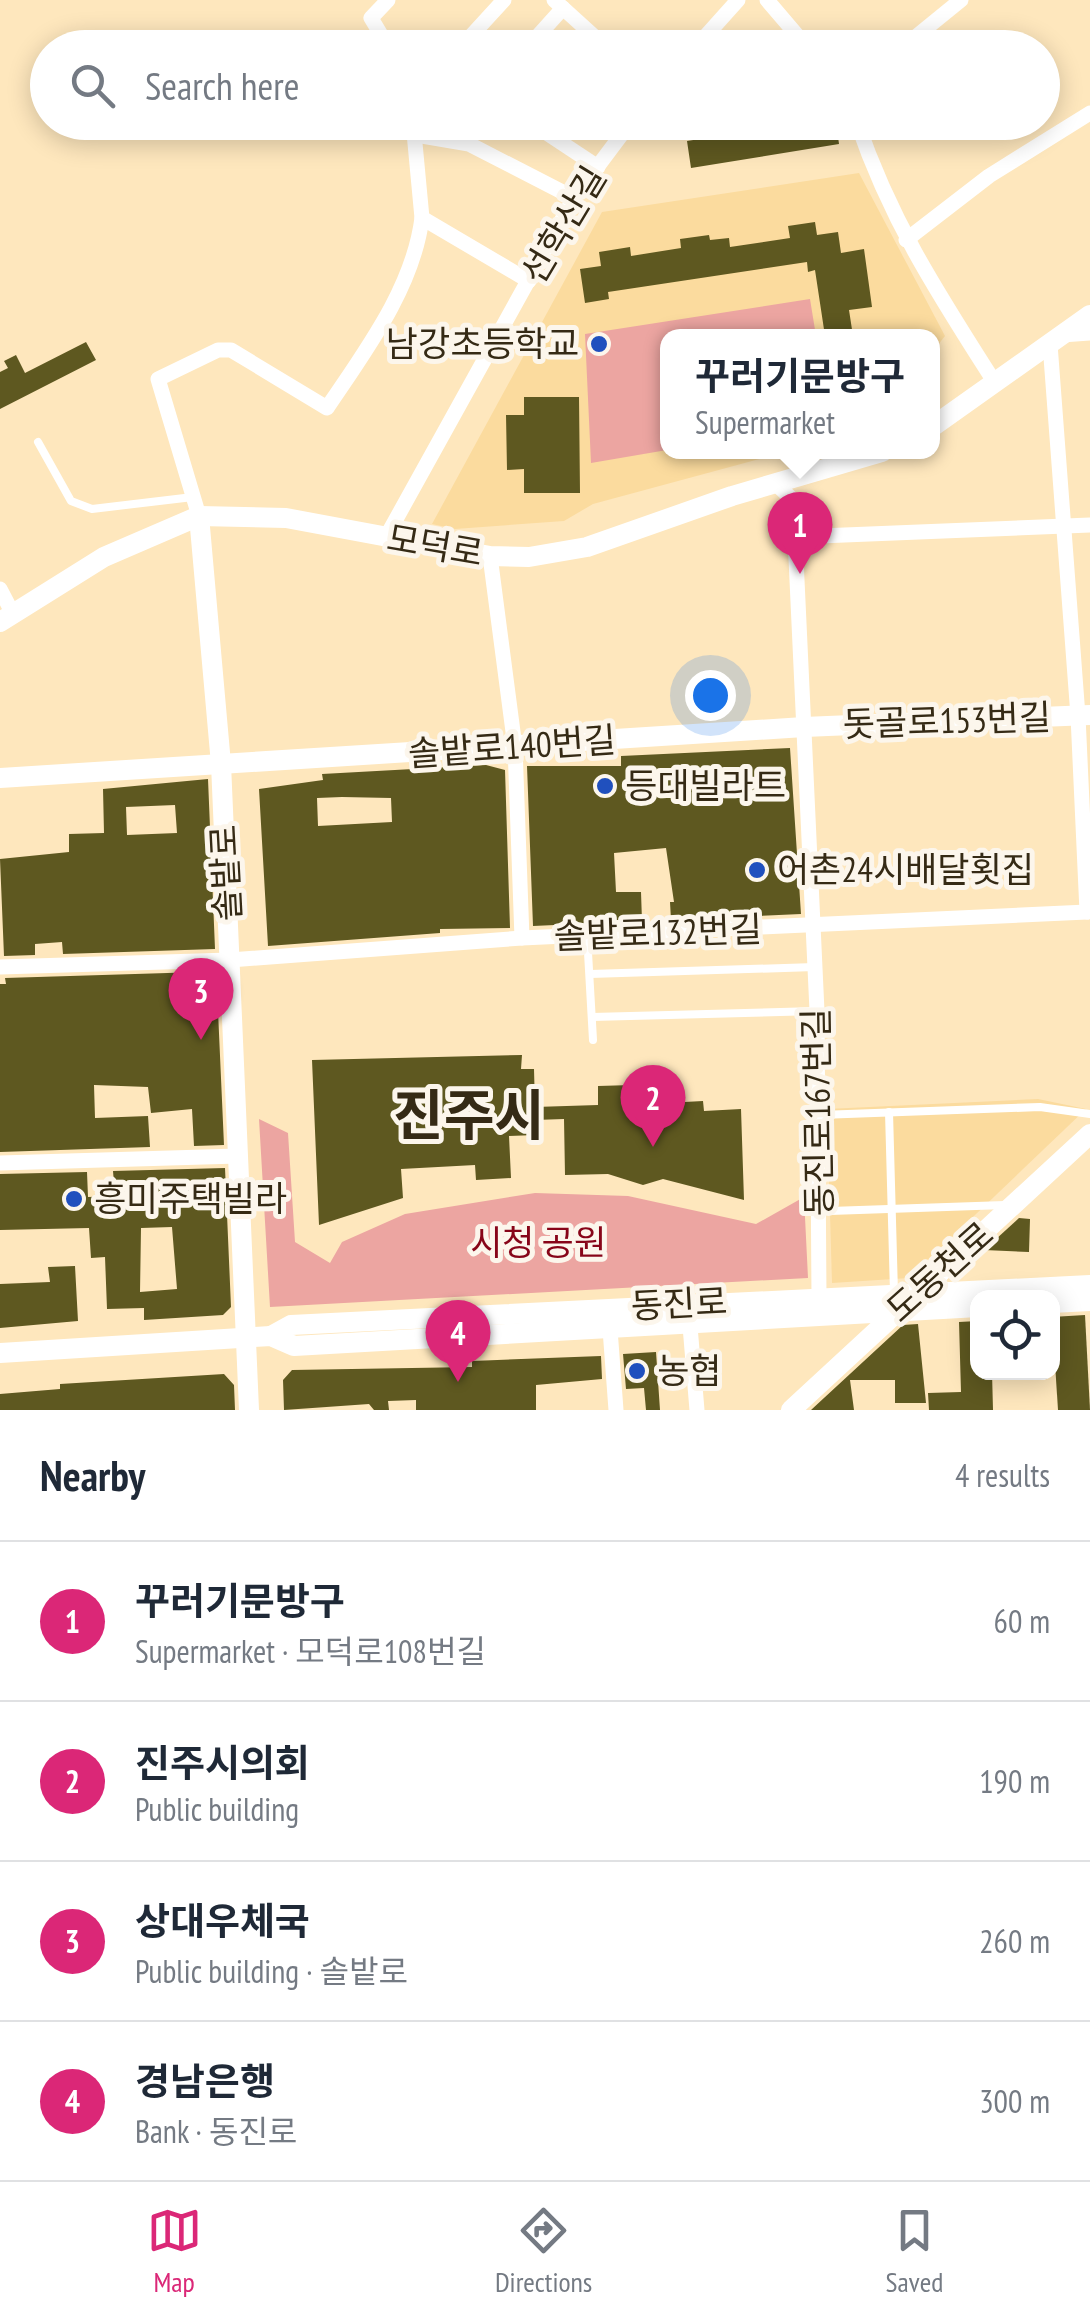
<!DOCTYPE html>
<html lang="en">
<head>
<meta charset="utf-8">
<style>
  body { margin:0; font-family:"PT Sans Narrow","Noto Sans KR",sans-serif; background:#f2f2f3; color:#1f2937 }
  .controls { position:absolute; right:30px; bottom:30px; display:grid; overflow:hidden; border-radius:20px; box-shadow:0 5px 25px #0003 }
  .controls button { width:90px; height:90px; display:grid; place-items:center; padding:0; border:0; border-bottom:2px solid #e0e1e3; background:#fff; color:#1f2937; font:50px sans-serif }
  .you { position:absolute; left:710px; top:695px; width:35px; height:35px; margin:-25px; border:8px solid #fff; border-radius:50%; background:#1a73e8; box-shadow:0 0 0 15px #1a73e833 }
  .badge { display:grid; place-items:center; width:65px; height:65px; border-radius:50%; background:#db2777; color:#fff; font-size:32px; font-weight:700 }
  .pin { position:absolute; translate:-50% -82px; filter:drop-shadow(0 2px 5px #0008) }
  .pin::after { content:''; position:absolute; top:52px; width:35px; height:30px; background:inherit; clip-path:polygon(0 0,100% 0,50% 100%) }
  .popup { position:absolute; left:660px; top:329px; width:280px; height:130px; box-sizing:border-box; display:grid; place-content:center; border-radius:20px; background:#fff; filter:drop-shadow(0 2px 8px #0005); font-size:32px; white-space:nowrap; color:#747a83 }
  .popup b { font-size:38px; color:#1f2937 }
  .popup::after { content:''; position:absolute; left:50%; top:100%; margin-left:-20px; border:20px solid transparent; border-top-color:#fff }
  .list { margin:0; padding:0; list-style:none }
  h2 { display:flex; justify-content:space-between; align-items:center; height:130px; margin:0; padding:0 40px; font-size:42px }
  h2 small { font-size:32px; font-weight:400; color:#747a83 }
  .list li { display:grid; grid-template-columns:65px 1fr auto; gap:30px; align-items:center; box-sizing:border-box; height:160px; padding:0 40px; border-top:2px solid #e0e1e3 }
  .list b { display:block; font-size:38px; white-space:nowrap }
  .list p { margin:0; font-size:32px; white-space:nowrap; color:#747a83 }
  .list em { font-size:32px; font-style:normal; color:#747a83 }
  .icon { flex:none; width:55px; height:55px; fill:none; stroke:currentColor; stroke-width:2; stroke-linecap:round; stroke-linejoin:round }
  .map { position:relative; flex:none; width:1090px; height:1410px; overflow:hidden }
  .search { position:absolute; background:#fff; box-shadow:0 5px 25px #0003; left:30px; right:30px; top:30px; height:110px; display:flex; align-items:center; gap:25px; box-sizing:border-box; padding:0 35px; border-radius:55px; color:#747a83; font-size:38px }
  .sheet { height:770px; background:#fff }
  nav { display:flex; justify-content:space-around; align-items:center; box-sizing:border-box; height:140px; border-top:2px solid #e0e1e3; background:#fff; font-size:28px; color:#747a83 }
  nav a { display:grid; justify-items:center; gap:5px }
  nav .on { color:#db2777 }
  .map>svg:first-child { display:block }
  .built { fill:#fbdb9e }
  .green { fill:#eca5a1 }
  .building { fill:#5e5820; fill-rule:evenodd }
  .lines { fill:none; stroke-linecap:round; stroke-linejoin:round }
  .service { stroke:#fff; stroke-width:8 }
  .minor { stroke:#fff; stroke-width:15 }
  .tertiary { stroke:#fff; stroke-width:20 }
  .poi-dot { fill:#2050be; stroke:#fcf6ec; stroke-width:4 }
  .labels { text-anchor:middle; stroke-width:10; stroke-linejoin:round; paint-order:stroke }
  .street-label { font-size:35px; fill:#352a15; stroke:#fcf6ec }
  .poi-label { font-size:35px; fill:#352a15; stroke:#fcf6ec; text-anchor:start }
  .park-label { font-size:35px; fill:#870519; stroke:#fcf6ec }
  .town-label { font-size:55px; font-weight:bold; fill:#352a15; stroke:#fcf6ec }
</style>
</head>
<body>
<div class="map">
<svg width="1090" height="1410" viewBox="0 0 1090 1410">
  <rect width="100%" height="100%" fill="#fee7bd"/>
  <!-- built -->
  <g class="built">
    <polygon points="859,173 945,336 933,351 932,336 668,336 668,452 785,452 593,504 564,521 455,529 432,524 602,212"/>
    <polygon points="1038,1099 1086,1109 909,1278 832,1283 827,1109"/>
  </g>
  <!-- green -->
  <g class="green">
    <polygon points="810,299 816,336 668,336 667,450 591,463 585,334"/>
    <polygon points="259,1119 288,1133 295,1242 330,1263 342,1242 405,1214 535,1193 628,1196 756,1224 804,1197 808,1278 270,1307"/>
  </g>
  <!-- building -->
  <g class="building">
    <polygon points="749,122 796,122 796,126 836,122 839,144 691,168 687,141 750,131"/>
    <polygon points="815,222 817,235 838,232 841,253 864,249 872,307 849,310 853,336 825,336 815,270 808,272 807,262 608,292 609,299 585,303 580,269 601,266 599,252 630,247 631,256 681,248 680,239 709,235 710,240 729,238 730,247 790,238 788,226"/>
    <polygon points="86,342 96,360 0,409 0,372 8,368 4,361 16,355 25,373"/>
    <polygon points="524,397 579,397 580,493 524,493 524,469 507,470 506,415 524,415"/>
    <polygon points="790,748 801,914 671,920 670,902 674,902 666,848 614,853 616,892 641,892 642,921 533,926 527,766 621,766 621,756"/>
    <path d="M486,765L505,770L510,928L440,929V933L268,946L259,789L323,780L322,774ZM342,797L391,798L392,822L318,826L317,798Z"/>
    <path d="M208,779L215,949L63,954L62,942L35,944V955L4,956L0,859L69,852V834L104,833L103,789ZM175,805L177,833L127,835L126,807Z"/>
    <polygon points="200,972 203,1011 218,1011 224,1145 194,1146 192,1109 151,1113 148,1087 94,1085 95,1118 148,1116 150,1147 0,1152 0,984 6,984 5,978"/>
    <polygon points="522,1055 521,1069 534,1069 535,1107 598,1105 598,1086 666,1084 666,1103 703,1101 704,1111 741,1109 744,1200 663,1179 643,1185 608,1174 565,1175 564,1119 535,1120 536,1135 509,1136 511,1178 476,1180 475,1165 401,1169 403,1198 319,1225 312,1060"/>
    <path d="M225,1168L231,1307L223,1315L144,1320V1308L107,1309L105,1257L91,1258L89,1228L0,1230V1174L87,1172L88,1197L115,1196L113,1171ZM172,1227L177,1289L140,1292L141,1228Z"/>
    <polygon points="1019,1218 1030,1219 1029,1252 984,1250"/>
    <polygon points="75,1266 78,1321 0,1328 0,1284 50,1282 48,1267"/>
    <polygon points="1085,1315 1090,1410 1058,1410 1052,1317"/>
    <polygon points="978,1321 978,1372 992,1372 993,1410 929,1410 928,1393 961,1392 959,1322"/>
    <polygon points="918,1324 926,1403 895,1403 895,1380 850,1380 854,1410 811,1410 903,1325"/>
    <polygon points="656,1352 660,1410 646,1410 644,1388 626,1389 623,1354"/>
    <polygon points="601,1356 602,1379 536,1385 536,1410 416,1410 416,1400 388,1401 389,1410 374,1410 369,1404 284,1410 283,1380 292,1370 472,1367 472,1361"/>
    <polygon points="224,1374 234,1385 235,1410 0,1410 0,1394 60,1389 60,1384"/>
  </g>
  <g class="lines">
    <!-- service -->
    <g class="service">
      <polyline points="38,442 71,501 92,509 193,497"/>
      <polyline points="587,935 593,1040"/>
      <polyline points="590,974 815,967"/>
      <polyline points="592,1017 817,1011"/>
      <polyline points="889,1112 894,1293"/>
      <polyline points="820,1115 1040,1107 1090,1114"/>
      <polyline points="830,1211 1005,1205"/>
    </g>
    <!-- minor -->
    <g class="minor">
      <polyline points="388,0 371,18 389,48"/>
      <polyline points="554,0 607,48"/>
      <polyline points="767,0 808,48"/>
      <polyline points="460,48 504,0"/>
      <polyline points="527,48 563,8"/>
      <polyline points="695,48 738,0"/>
      <polyline points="902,48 961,0"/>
      <polyline points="413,122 422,218 529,281"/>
      <polyline points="530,122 598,167"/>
      <path d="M857,122C891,222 939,295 995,383"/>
      <polyline points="416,135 469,144 574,198"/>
      <polyline points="906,240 989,176 1090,113"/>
      <polyline points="1062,335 1090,333"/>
      <polyline points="1050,344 1078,716 1087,912"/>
      <polyline points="776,484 793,500 795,537 817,1011 819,1297"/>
      <path d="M199,516L158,379L218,350H231L327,408C366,350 413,288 422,218"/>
      <polyline points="795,537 1090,525"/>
      <polyline points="385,539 574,198 631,122"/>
      <polyline points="490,556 515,747 522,938"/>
      <polyline points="0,589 13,614"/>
      <polyline points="0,967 230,960 522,938 1087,912"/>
      <polyline points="0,1163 238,1156"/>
      <polyline points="690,1326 697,1410"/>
      <polyline points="610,1329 616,1410"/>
    </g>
    <!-- tertiary -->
    <g class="tertiary">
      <polyline points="932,427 1090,315"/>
      <polyline points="199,516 221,764 249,1410"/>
      <polyline points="0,622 104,557 199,516 286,518 490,556 529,557 587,547 732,496 882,452"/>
      <polyline points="0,778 804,727 1090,715"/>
      <polyline points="1052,1303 1090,1301"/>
      <polyline points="271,1336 291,1325 1090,1285"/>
      <polyline points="0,1353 271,1336 294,1346 978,1307"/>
      <polyline points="791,1410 1090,1134"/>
    </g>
  </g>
  <!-- markers -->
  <g class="poi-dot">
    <circle cx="599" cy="344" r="10"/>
    <circle cx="605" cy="786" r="10"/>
    <circle cx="757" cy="870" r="10"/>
    <circle cx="74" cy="1199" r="10"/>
    <circle cx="637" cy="1371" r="10"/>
  </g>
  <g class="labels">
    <!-- street labels -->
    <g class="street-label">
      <text transform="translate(564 225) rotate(-59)" y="12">선학산길</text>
      <text transform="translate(435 546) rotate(10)" y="12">모덕로</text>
      <text transform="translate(947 721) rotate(-2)" y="12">돗골로153번길</text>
      <text transform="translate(512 747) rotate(-4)" y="12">솔밭로140번길</text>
      <text transform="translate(226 873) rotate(-93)" y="12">솔밭로</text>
      <text transform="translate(658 933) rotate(-2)" y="12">솔밭로132번길</text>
      <text transform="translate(818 1112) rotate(-91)" y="12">동진로167번길</text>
      <text transform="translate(940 1272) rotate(-42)" y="12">도동천로</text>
      <text transform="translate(679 1304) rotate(-3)" y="12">동진로</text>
    </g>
    <!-- poi labels -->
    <g class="poi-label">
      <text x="579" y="356" text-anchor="end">남강초등학교</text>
      <text x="625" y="798">등대빌라트</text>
      <text x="777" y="882">어촌24시배달횟집</text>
      <text x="94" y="1211">흥미주택빌라</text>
      <text x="657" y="1383">농협</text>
    </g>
    <!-- park labels -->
    <g class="park-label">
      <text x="538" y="1255">시청 공원</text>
    </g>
    <!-- town labels -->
    <g class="town-label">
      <text x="469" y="1135">진주시</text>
    </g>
  </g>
</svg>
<div class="controls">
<button><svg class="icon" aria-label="locate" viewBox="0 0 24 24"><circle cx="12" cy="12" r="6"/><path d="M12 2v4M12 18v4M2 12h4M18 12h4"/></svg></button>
</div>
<div class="you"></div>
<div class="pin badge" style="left:800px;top:574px">1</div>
<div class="popup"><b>꾸러기문방구</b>Supermarket</div>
<div class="pin badge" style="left:653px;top:1147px">2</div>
<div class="pin badge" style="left:201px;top:1040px">3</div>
<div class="pin badge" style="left:458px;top:1382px">4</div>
<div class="search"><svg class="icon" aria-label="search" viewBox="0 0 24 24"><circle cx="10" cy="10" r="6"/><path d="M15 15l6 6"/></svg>Search here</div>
</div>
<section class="sheet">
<h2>Nearby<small>4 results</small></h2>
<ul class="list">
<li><span class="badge">1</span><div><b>꾸러기문방구</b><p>Supermarket · 모덕로108번길</p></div><em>60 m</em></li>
<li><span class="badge">2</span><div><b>진주시의회</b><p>Public building</p></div><em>190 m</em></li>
<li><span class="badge">3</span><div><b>상대우체국</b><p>Public building · 솔밭로</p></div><em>260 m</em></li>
<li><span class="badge">4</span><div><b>경남은행</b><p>Bank · 동진로</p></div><em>300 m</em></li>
</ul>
</section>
<nav>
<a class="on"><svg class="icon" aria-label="map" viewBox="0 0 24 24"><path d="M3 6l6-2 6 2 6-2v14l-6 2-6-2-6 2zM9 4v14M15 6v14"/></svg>Map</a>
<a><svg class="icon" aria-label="directions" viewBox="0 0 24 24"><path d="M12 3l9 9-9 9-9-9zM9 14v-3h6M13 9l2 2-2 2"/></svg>Directions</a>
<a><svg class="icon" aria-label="saved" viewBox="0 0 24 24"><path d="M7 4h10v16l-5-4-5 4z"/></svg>Saved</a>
</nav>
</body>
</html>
